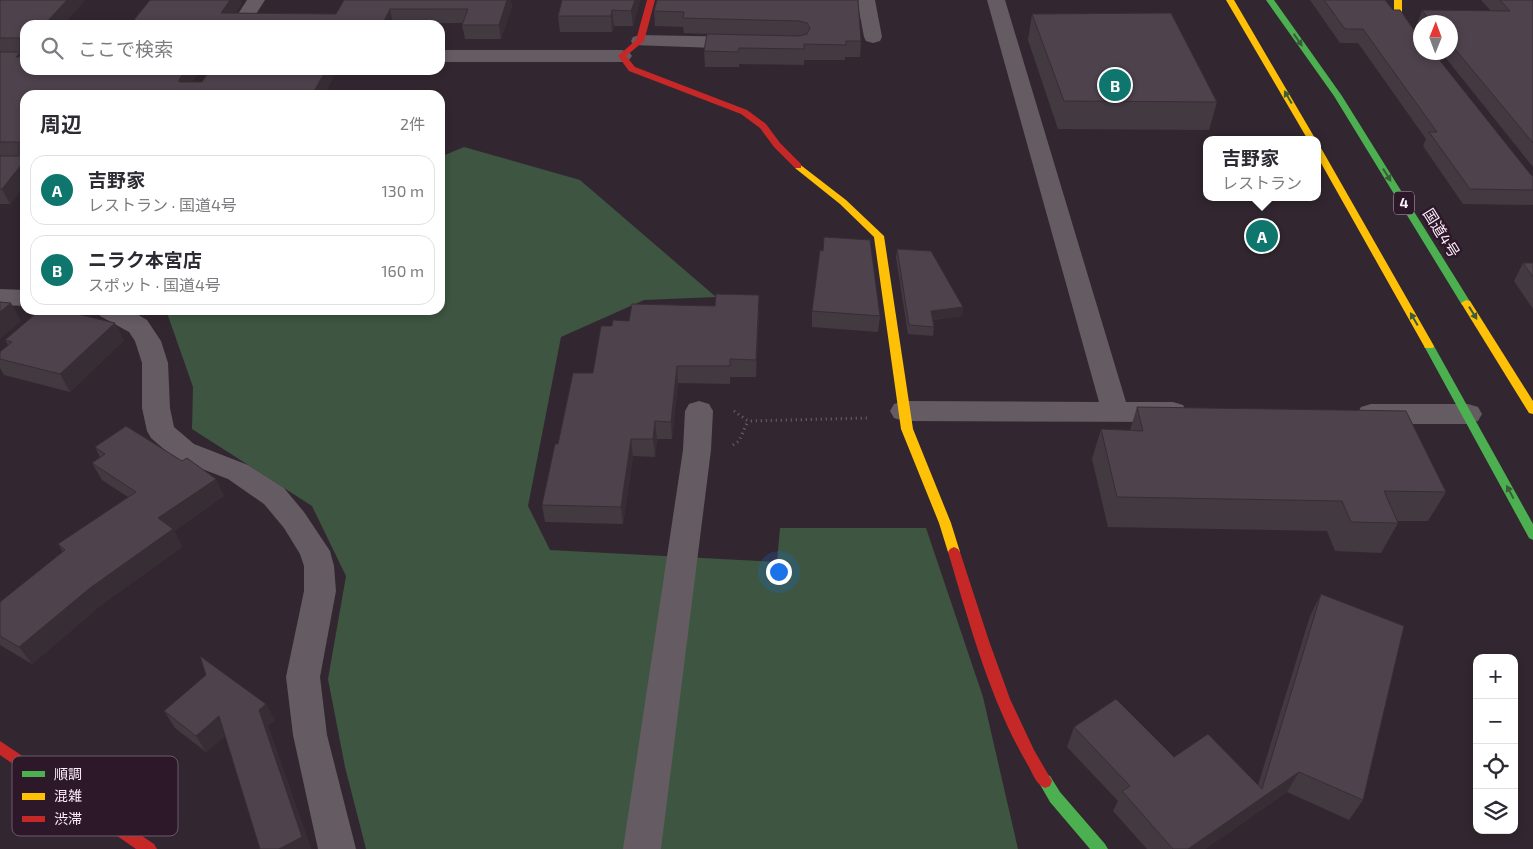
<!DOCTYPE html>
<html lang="ja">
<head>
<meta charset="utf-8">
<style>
  body { margin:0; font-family:"Exo 2","Noto Sans JP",sans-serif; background:#f7f7f7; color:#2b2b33 }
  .controls { position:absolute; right:15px; bottom:15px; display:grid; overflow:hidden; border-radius:10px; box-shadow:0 2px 8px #0003 }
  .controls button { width:45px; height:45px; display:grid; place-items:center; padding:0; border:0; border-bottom:1px solid #e1e1e2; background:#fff; color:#2b2b33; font:25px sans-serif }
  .compass { position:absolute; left:1413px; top:15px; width:45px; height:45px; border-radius:50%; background:#fff; box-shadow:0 2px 8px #0003; rotate:1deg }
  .you { position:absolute; left:778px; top:571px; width:18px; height:18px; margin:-12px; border:4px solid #fff; border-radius:50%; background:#1a73e8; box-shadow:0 0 0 8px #1a73e833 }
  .badge { display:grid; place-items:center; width:32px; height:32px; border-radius:50%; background:#0f766e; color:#fff; font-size:16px; font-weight:700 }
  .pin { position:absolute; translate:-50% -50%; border:2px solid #fff; box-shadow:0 1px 5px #0006 }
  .popup { position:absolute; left:1203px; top:136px; width:118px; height:65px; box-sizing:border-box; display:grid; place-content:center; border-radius:10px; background:#fff; filter:drop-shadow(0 1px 4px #0005); font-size:16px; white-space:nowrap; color:#7c7c81 }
  .popup b { font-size:19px; color:#2b2b33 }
  .popup::after { content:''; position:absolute; left:50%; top:100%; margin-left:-10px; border:10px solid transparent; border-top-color:#fff }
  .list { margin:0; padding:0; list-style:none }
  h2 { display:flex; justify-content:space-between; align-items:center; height:65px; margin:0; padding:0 20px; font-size:21px }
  h2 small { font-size:16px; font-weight:400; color:#7c7c81 }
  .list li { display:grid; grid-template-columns:32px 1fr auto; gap:15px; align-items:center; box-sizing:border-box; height:70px; margin:0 10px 10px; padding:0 10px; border:1px solid #e1e1e2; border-radius:15px }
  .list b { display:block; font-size:19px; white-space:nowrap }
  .list p { margin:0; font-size:16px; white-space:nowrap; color:#7c7c81 }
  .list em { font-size:16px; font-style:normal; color:#7c7c81 }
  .icon { flex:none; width:28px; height:28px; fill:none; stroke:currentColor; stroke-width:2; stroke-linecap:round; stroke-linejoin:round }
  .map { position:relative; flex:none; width:1533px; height:849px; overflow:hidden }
  .search { position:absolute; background:#fff; box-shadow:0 2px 8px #0003; left:20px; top:20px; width:425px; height:55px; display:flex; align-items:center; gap:12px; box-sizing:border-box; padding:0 18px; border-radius:15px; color:#7c7c81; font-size:19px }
  .panel { position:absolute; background:#fff; box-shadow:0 2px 8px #0003; left:20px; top:90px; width:425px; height:225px; border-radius:15px }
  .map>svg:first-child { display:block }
  .green { fill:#3d5541 }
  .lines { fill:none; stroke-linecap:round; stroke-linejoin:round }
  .path { stroke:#6e666c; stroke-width:3; stroke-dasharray:1 4; stroke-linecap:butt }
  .street { fill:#645c62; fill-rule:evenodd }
  .fast { fill:#4caf50; fill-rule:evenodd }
  .slow { fill:#ffc107; fill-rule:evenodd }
  .jam { fill:#c62828; fill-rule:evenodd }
  .wall { fill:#433941 }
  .shaded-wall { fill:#372e35 }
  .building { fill:#4e424c; stroke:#372e35 }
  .oneway { fill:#3b5c3b }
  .labels { text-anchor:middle; stroke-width:5; stroke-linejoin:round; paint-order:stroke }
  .shield { fill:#2d1829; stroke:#bfaebb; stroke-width:1 }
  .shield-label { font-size:14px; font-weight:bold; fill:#fdeefa }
  .street-label { font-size:15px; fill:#fdeefa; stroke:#2d1829 }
  .key { fill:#2d1829; stroke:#6b5868; stroke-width:1 }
  .key-label { font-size:14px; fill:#fdeefa }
</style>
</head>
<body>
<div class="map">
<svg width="1533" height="849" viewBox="0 0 1533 849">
  <rect width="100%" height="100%" fill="#322730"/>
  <!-- green -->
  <polygon class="green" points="464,147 580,180 716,297 644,300 561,337 528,506 550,550 777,562 780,528 926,528 983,697 1018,849 366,849 345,767 328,679 346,576 312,506 192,429 193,387 166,310 440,310 440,157"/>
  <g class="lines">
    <!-- path -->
    <g class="path">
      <polyline points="734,411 748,421 870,418"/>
      <polyline points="733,445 739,441 748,421"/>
    </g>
    <!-- street -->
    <g class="street">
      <polygon points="247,0 265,0 249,25 231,25"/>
      <polygon points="857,0 875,0 882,37 880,41 873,43 866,41 864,37"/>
      <polygon points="987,0 1005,0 1126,402 1173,402 1183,405 1187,412 1183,419 1173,422 904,421 894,418 890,411 894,404 904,401 1099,402"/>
      <polygon points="640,35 743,37 750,39 752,43 750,47 743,49 633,45 631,41 633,37"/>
      <polygon points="440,50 622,50 629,52 632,56 629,60 622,62 440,62"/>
      <polygon points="0,289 25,290 25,306 0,305"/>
      <polygon points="97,310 130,310 147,320 161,341 168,363 170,408 174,427 194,444 248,465 284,488 304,512 330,551 334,566 336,591 320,677 327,735 356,849 318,849 293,735 286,677 304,591 304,566 300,554 284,528 264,504 228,479 174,458 151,438 147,431 142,408 142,363 135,341 129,332 100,316"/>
      <polygon points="699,401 709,404 713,411 711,450 661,849 623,849 683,450 685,411 689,404"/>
      <polygon points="1371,404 1468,404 1478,407 1482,414 1478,421 1468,424 1371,424 1361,421 1357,414 1361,407"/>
    </g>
    <!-- fast -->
    <g class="fast">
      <polygon points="1266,0 1274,0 1342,96 1471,303 1470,305 1462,305 1334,96"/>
      <polygon points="1429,343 1434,346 1533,524 1533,540 1529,538 1424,346"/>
      <polygon points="1045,774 1050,776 1060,792 1105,844 1108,849 1090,849 1050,802 1038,781 1040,776"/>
    </g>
    <!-- slow -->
    <g class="slow">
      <polygon points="1226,0 1234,0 1316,140 1308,140"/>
      <polygon points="1394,0 1402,0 1402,13 1420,39 1420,46 1417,46 1394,13"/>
      <polygon points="1317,145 1321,148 1434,346 1433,348 1425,348 1424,346 1317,156"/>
      <polygon points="798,163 846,200 884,236 913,429 951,523 960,552 958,555 954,557 950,555 948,552 939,523 901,429 874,237 840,204 795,168 795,164"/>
      <polygon points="1466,300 1470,301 1533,401 1533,414 1529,413 1461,303"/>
    </g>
    <!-- jam -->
    <g class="jam">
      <polygon points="647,0 655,0 644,41 626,56 635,67 747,110 766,124 780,143 801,164 801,168 795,168 774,147 760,128 741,114 629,71 618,56 636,40"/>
      <path d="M954,547L958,549L960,552L989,641L1010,699L1034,750L1052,781L1050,786L1045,788C1037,785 1033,775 1029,767C990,701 970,625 948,552L950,549Z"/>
      <polygon points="0,741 154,844 157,849 136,849 0,755"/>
    </g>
  </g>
  <!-- wall -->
  <g class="wall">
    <polygon points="0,0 83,0 84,1 63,25 25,25 25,70 200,70 192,82 202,82 337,70 324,95 25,95 25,185 10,204 0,204 0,52 20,52 0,52"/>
    <polygon points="150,0 240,0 241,4 235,13 336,14 344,0 512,6 501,39 465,39 462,25 463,23 130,25"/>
    <polygon points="640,0 633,26 614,26 612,32 560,32 558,16"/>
    <polygon points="858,0 861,41 860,57 845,57 845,60 804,60 804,65 739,64 739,67 705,67 704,51 707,34 684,33 683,27 655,26 654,11"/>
    <polygon points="1310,0 1385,0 1420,52 1531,175 1533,176 1533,205 1463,204 1423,146 1426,139 1358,43 1340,43"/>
    <polygon points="1481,0 1533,0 1533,167 1441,52 1450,52 1450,22 1420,22 1420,30 1417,24 1422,10 1491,11"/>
    <polygon points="1032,14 1217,102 1209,130 1058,129 1028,40"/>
    <polygon points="897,249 963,307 962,316 933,320 934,327 933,336 908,334 896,258"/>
    <polygon points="1523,263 1533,263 1533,309 1514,281"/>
    <polygon points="759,295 759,313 756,377 730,377 730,384 678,383 672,439 657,439 655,457 633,456 623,524 545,522 542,505 558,444 593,373 612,326 629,321 715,306"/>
    <polygon points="812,311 880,316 878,332 812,327"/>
    <polygon points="5,340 124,340 70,392 4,375 0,368 0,352 8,345"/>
    <polygon points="1137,407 1446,492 1428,521 1397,521 1398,523 1381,553 1335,551 1327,531 1108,527 1092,459 1101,429 1130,430"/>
    <polygon points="95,447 224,496 174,531 182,547 101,605 32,664 0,645 0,602 63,552 58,544 128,497 102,480 92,463 100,457"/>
    <polygon points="1321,594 1363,800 1349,820 1287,792 1205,849 1147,849 1113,811 1118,801 1067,747 1074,727 1174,757 1258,785 1310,616"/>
    <polygon points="164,711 275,720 268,726 311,849 260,849 225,736 206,752 175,728"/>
  </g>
  <!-- shaded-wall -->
  <g class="shaded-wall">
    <polygon points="67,0 83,0 84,1 63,25 44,25"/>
    <polygon points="230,0 240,0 241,4 227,25 221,13"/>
    <polygon points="507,0 511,0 512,6 501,39 499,25"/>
    <polygon points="635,0 640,0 633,26 631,11"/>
    <polygon points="390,9 393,23 392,25 382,25"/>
    <polygon points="612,10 614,26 612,32 611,16"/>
    <polygon points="25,47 25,68 16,57"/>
    <polygon points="185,70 200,70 184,94 179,80"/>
    <polygon points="326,70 337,70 324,95 312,95"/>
    <polygon points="25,160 25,185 10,204 2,189"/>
    <polygon points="759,295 759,313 756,377 756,360"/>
    <polygon points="11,303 21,321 0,339 0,312"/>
    <polygon points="963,307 962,316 930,320 931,311"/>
    <polygon points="115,323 124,340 70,392 60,374"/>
    <polygon points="677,366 678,383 672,439 671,422"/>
    <polygon points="655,421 657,439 655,457 653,439"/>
    <polygon points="631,439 633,456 623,524 621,507"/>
    <polygon points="216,479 224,496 174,531 182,547 101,605 32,664 19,647 158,518"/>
    <polygon points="266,704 275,720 268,726 311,849 279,849 259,710"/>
    <polygon points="219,716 229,733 206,752 196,736"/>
    <polygon points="1299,772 1287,792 1205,849 1188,849"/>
  </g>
  <!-- building -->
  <g class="building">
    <polygon points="0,0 67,0 44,25 25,25 25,47 16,57 25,57 25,70 185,70 179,80 179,82 202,82 210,70 326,70 312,95 25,95 25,160 2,189 0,189 0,156 19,156 19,142 0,142 0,52 20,52 20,38 0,38"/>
    <polygon points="150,0 230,0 221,13 336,14 344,0 507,0 499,25 462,25 468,9 390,9 382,25 130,25"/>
    <polygon points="562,0 635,0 631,11 612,10 611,16 558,16"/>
    <polygon points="657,0 858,0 861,41 846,41 846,45 804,44 804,49 739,48 738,52 704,51 707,34 799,36 807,34 810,28 807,23 799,21 683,18 684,12 654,11"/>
    <polygon points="1324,0 1385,0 1393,10 1400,10 1417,35 1420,36 1420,52 1433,52 1531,175 1533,176 1533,190 1470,189 1429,132 1437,132 1363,29 1345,29"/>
    <polygon points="1500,0 1533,0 1533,143 1450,43 1450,22 1428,22 1428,18 1422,10 1510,11"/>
    <polygon points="1171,13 1217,102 1064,101 1032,14"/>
    <polygon points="824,237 870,240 880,316 812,311 820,250 823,251"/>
    <polygon points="897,249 931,251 963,307 931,311 934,327 909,325"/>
    <polygon points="1523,263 1533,263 1533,277"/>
    <polygon points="716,294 759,295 756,360 730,359 730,366 677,366 671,422 655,421 653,439 631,439 621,507 542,505 555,444 558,444 573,373 593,373 601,326 612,326 613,320 629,321 632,304 715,306"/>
    <polygon points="0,302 11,303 0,312"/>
    <polygon points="40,310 60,310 115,323 60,374 0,359 0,352 12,342 5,340"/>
    <polygon points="1137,407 1406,411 1446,492 1384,491 1398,523 1351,522 1342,501 1117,497 1101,429 1143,431"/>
    <polygon points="126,426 182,461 187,458 216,479 158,518 173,529 90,588 19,647 0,636 0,602 65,550 58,544 136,492 92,463 105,454 95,447"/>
    <polygon points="1321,594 1404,626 1363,800 1299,772 1188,849 1173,849 1122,791 1130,786 1074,727 1116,699 1174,757 1208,734 1262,789"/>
    <polygon points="200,656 266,704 259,710 302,837 279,849 260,849 219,716 196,736 164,711 206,675"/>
  </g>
  <!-- one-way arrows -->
  <defs><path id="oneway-solid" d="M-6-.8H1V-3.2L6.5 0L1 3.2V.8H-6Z" transform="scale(1.25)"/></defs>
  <g class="oneway">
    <use href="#oneway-solid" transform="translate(1298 40) rotate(55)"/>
    <use href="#oneway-solid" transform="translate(1288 97) rotate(-120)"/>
    <use href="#oneway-solid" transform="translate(1387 175) rotate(58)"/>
    <use href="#oneway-solid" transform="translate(1473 313) rotate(58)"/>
    <use href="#oneway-solid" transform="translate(1414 319) rotate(-120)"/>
    <use href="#oneway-solid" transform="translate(1510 492) rotate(-118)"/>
  </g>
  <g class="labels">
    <!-- shield labels -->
    <rect class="shield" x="1394" y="191.5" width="20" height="23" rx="4"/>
    <g class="shield-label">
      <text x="1404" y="208">4</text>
    </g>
    <!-- street labels -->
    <g class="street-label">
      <text transform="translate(1441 233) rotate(58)" y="5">国道4号</text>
    </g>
  </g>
  <!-- legend -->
  <rect x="12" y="756" width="166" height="80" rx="8" class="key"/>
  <rect x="22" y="771" width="23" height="6" fill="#4caf50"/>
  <rect x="22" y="793" width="23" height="7" fill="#ffc107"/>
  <rect x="22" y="816" width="23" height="6" fill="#c62828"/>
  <g class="key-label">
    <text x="54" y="779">順調</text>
    <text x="54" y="801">混雑</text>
    <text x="54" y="824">渋滞</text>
  </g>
</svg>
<div class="controls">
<button>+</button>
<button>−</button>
<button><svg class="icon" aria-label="locate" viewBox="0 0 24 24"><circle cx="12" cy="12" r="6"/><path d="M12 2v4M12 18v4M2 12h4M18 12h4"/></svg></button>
<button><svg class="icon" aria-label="layers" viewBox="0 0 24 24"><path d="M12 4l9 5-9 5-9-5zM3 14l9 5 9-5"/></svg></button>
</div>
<svg class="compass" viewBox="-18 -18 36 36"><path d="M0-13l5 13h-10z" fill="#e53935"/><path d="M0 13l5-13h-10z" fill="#7c7c81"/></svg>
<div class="you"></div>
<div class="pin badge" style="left:1262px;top:236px">A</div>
<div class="popup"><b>吉野家</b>レストラン</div>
<div class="pin badge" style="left:1115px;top:85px">B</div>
<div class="search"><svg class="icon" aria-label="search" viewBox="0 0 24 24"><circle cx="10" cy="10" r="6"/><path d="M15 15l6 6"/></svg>ここで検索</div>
<section class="panel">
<h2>周辺<small>2件</small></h2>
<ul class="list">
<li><span class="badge">A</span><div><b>吉野家</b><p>レストラン · 国道4号</p></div><em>130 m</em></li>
<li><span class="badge">B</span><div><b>ニラク本宮店</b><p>スポット · 国道4号</p></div><em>160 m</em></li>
</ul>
</section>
</div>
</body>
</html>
